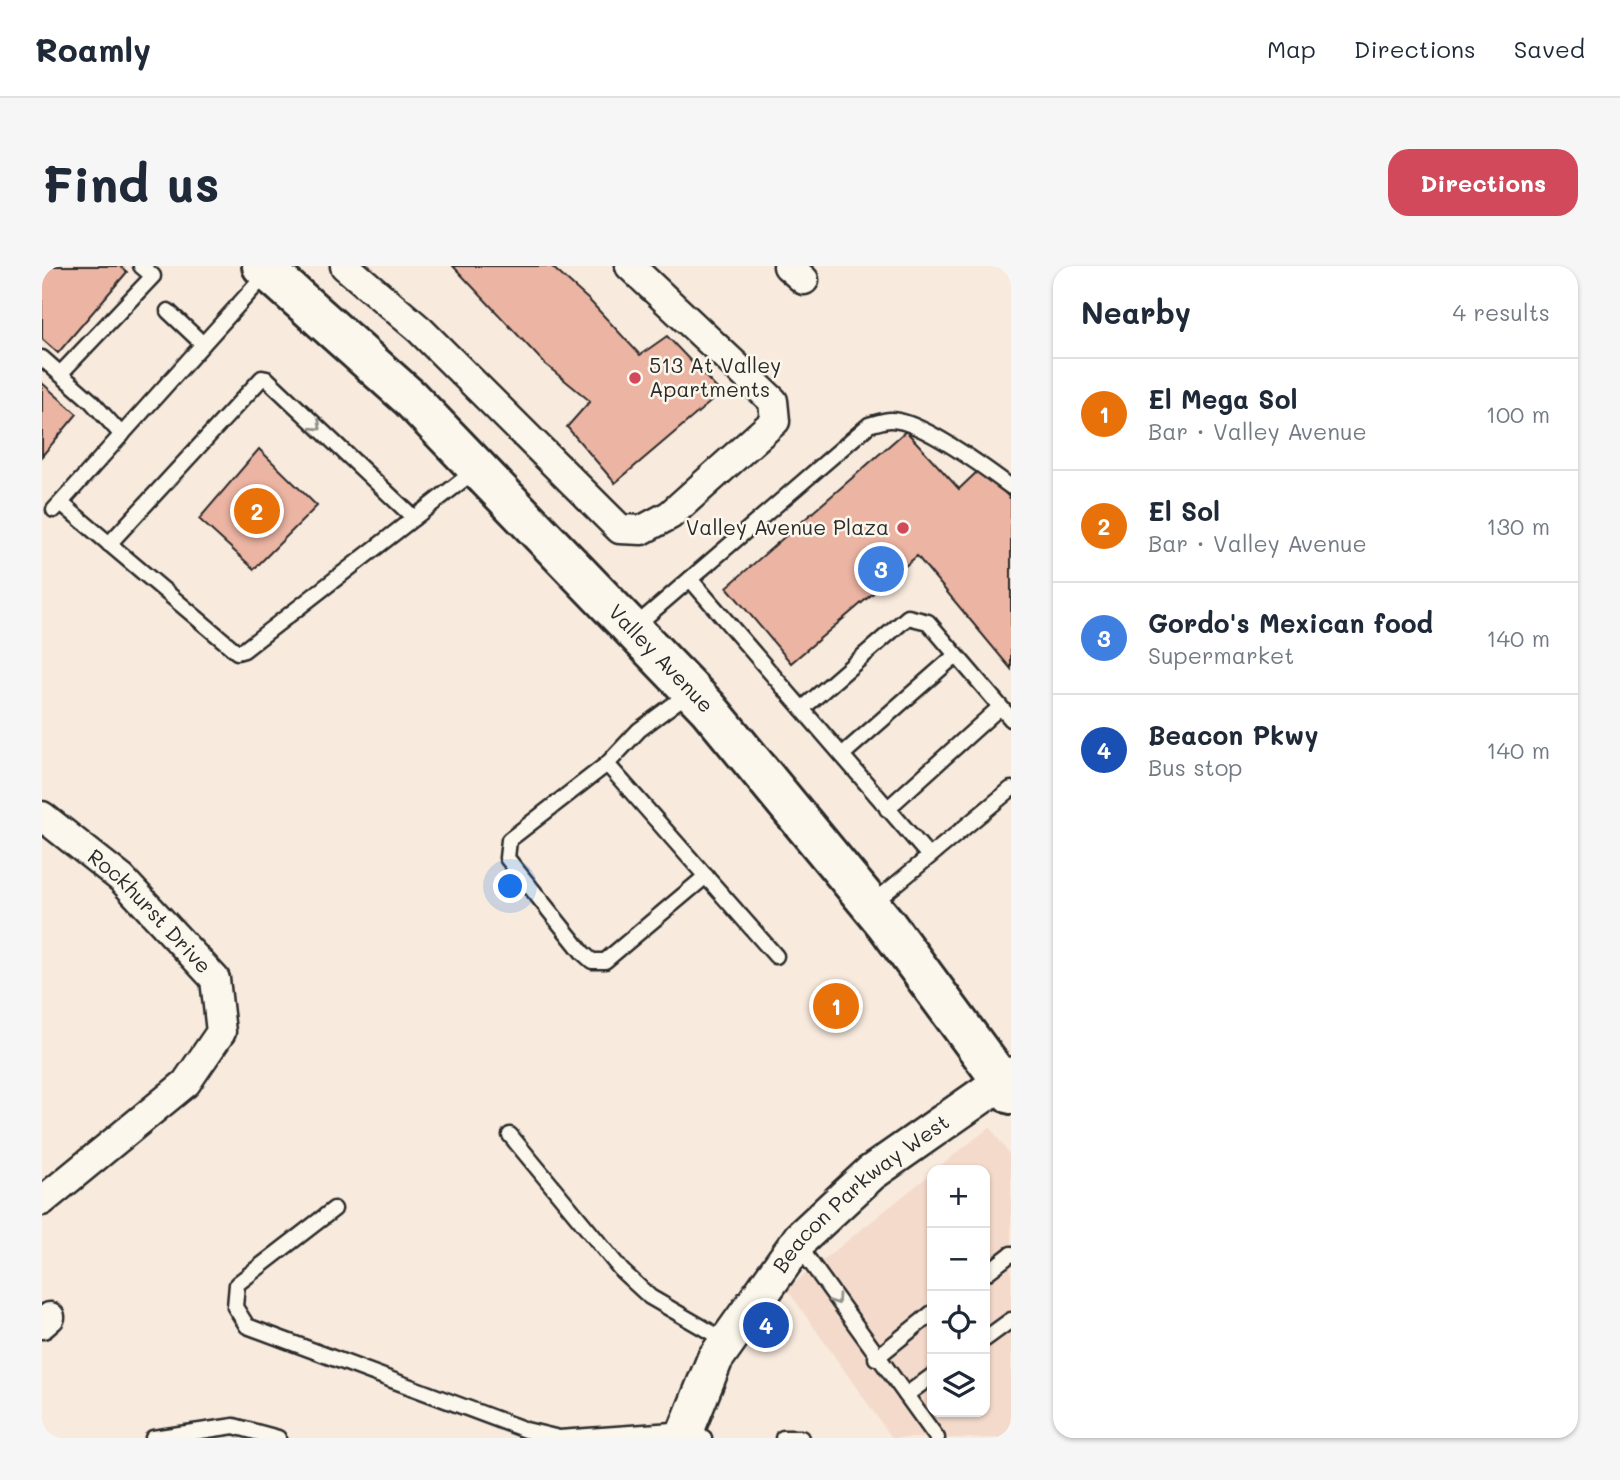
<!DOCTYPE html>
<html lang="en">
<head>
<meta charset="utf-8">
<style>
  body { margin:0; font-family:Mali,sans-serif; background:#f6f6f7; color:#1f2937 }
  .controls { position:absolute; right:21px; bottom:21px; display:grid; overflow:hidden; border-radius:14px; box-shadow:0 2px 5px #0004 }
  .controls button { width:63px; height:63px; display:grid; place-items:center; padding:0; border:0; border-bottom:2px solid #e0e1e3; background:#fff; color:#1f2937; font:35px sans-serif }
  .you { position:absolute; left:469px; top:621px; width:24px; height:24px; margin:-18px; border:5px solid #fff; border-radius:50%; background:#1a73e8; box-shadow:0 0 0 10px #1a73e833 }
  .badge { display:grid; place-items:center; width:46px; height:46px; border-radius:50%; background:#d1495b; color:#fff; font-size:23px; font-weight:700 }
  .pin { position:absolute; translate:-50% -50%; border:4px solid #fff; box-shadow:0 2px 7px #0006 }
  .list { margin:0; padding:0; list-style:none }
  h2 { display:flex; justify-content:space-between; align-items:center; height:91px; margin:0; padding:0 28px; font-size:30px }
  h2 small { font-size:23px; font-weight:400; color:#747a83 }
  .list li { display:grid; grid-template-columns:46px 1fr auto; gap:21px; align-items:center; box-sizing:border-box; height:112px; padding:0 28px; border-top:2px solid #e0e1e3 }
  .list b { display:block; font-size:26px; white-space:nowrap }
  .list p { margin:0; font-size:23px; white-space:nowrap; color:#747a83 }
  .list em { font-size:23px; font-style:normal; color:#747a83 }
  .icon { flex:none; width:38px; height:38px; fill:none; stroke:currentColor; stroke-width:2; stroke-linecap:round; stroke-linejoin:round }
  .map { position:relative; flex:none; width:969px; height:1172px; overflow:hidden; border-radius:21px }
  header { display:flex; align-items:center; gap:42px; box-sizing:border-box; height:98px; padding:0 35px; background:#fff; border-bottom:2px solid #e0e1e3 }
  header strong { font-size:33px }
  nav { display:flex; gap:38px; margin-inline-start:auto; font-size:24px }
  .intro { display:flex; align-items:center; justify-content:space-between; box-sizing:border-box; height:168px; padding:0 42px }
  h1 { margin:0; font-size:49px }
  .button { padding:18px 32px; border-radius:21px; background:#d1495b; color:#fff; font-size:24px; font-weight:700 }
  main { display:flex; gap:42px; padding:0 42px }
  aside { flex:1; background:#fff; border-radius:21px; box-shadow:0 2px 5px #0004 }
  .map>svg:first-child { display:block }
  .built { fill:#f4dacb }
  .building { fill:#ecb4a2; stroke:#2b2b2b; stroke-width:2 }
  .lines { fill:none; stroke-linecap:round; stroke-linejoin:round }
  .service-casing { stroke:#2b2b2b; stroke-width:19 }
  .minor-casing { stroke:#2b2b2b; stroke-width:33 }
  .tertiary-casing { stroke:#2b2b2b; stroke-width:40 }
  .secondary-casing { stroke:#2b2b2b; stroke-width:44 }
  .service { stroke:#fbf7ec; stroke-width:14 }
  .minor { stroke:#fbf7ec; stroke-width:28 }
  .tertiary { stroke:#fbf7ec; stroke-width:35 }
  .secondary { stroke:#fbf7ec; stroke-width:38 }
  .oneway { stroke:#93918c }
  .poi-dot { fill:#d1495b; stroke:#fbf7ec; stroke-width:2.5 }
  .labels { text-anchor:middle; stroke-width:5; stroke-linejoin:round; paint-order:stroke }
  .poi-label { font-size:21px; fill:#2b2b2b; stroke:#fbf7ec; text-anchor:start }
  .street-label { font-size:21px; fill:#2b2b2b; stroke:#fbf7ec }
</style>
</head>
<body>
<header>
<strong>Roamly</strong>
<nav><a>Map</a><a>Directions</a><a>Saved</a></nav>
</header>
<div class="intro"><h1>Find us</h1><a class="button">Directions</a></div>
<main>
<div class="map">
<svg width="969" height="1172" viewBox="0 0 969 1172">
  <rect width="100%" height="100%" fill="#f8eadd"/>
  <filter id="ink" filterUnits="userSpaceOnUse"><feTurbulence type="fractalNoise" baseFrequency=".0143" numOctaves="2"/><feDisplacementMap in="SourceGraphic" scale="14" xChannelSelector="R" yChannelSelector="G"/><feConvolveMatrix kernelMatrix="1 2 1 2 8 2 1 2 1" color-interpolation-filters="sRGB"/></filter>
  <g filter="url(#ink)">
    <!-- built -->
    <polygon class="built" points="948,861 969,891 969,1172 850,1172 745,1023 890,907 890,1146 943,1146 943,904 893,904"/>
    <!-- building -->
    <g class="building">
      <polygon points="0,0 78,0 85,6 16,87 0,73"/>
      <polygon points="411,0 509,0 548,35 598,89 625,70 679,127 573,217 525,161 548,135 503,98"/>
      <polygon points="0,117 35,148 0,190"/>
      <polygon points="864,165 917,223 939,202 969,233 969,403 875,290 749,397 685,321"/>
      <polygon points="217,183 275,240 212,303 157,253"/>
    </g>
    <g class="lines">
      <!-- service casing -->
      <g class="service-casing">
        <g id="service">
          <polyline points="126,45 161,78"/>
          <polyline points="0,92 49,135 80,169"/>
          <polyline points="18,108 111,10 99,0"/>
          <polyline points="19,237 195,386 202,384 435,203"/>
          <polyline points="12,244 225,7"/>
          <polyline points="67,278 220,112 225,113 372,252"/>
          <path d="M648,313L827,159C834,157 842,154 849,154C878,154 945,203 969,221"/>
          <polyline points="591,362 648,313 760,443"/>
          <polyline points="648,426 597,464 565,498 734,690"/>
          <polyline points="800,489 914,389"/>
          <polyline points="565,498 467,574 465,592 541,687 550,695 563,695 664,610"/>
          <polyline points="845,543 958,441"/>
          <polyline points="887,590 760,443 866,351 886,356 969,453"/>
          <polyline points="830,638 969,523"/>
          <polyline points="468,869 580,1005 608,1031 684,1075"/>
          <polyline points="292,943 195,1018 193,1041 205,1060 484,1164 517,1172 645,1163 662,1172"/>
          <polyline points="756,979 864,1129"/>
          <polyline points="943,1008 969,988"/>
          <polyline points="943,1073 969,1054"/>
          <polyline points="834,1092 890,1047"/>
          <polyline points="890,1110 864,1129 895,1172"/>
          <polyline points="111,1172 192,1160 236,1172"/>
          <polyline points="741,1172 759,1172"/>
        </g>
      </g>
      <!-- minor casing -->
      <g class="minor-casing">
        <g id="minor">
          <polyline points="303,0 378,64 578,263 600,264 628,249 733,155 731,135 588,0"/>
          <polyline points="746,0 762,14"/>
          <path id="s1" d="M0,550L80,613L173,713L179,766L144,817L0,935"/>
          <polyline points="0,1058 8,1051"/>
        </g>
      </g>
      <!-- tertiary casing -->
      <g class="tertiary-casing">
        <g id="tertiary">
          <path id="s2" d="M641,1172L673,1093L759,972L829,907L969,809"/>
        </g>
      </g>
      <!-- secondary casing -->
      <g class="secondary-casing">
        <g id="secondary">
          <path id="s3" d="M220,0L368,132L666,442L844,658L969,828"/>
        </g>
      </g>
      <!-- service -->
      <use href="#service" class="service"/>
      <!-- minor -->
      <use href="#minor" class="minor"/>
      <!-- tertiary -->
      <use href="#tertiary" class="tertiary"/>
      <!-- secondary -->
      <use href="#secondary" class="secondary"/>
    </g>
    <!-- one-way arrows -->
    <defs><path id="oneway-chevron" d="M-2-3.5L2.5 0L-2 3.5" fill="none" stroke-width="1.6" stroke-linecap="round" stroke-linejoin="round" transform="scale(1.75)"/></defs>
    <g class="oneway">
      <use href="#oneway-chevron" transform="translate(275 160) rotate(43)"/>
      <use href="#oneway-chevron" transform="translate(794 1034) rotate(55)"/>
    </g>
  </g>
  <!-- markers -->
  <g class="poi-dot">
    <circle cx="593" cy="112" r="7"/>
    <circle cx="861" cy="262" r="7"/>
  </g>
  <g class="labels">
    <!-- poi labels -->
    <g class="poi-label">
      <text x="607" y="107">513 At Valley<tspan x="607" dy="24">Apartments</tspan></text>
      <text x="847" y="269" text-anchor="end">Valley Avenue Plaza</text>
    </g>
    <!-- street labels -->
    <g class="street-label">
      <text dy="7" stroke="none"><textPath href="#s3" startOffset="560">Valley Avenue</textPath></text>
      <text dy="7" stroke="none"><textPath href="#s1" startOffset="144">Rockhurst Drive</textPath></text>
      <text dy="7" stroke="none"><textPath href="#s2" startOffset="308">Beacon Parkway West</textPath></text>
    </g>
  </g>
</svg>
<div class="controls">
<button>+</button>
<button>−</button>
<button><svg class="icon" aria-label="locate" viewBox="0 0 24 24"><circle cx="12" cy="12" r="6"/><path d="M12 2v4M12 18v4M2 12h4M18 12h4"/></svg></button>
<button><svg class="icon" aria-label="layers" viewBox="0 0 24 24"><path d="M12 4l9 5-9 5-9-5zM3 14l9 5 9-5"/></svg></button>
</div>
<div class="you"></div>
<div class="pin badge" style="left:794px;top:740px;background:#e8710a">1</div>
<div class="pin badge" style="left:215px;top:245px;background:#e8710a">2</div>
<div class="pin badge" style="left:839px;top:303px;background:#3f7fe0">3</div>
<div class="pin badge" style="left:724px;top:1059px;background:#1a4fb4">4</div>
</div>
<aside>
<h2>Nearby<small>4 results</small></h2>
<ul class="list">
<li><span class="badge" style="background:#e8710a">1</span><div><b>El Mega Sol</b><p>Bar · Valley Avenue</p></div><em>100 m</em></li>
<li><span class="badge" style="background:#e8710a">2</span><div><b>El Sol</b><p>Bar · Valley Avenue</p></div><em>130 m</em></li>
<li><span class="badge" style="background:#3f7fe0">3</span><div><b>Gordo's Mexican food</b><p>Supermarket</p></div><em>140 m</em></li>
<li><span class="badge" style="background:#1a4fb4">4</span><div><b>Beacon Pkwy</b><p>Bus stop</p></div><em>140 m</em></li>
</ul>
</aside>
</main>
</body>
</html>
